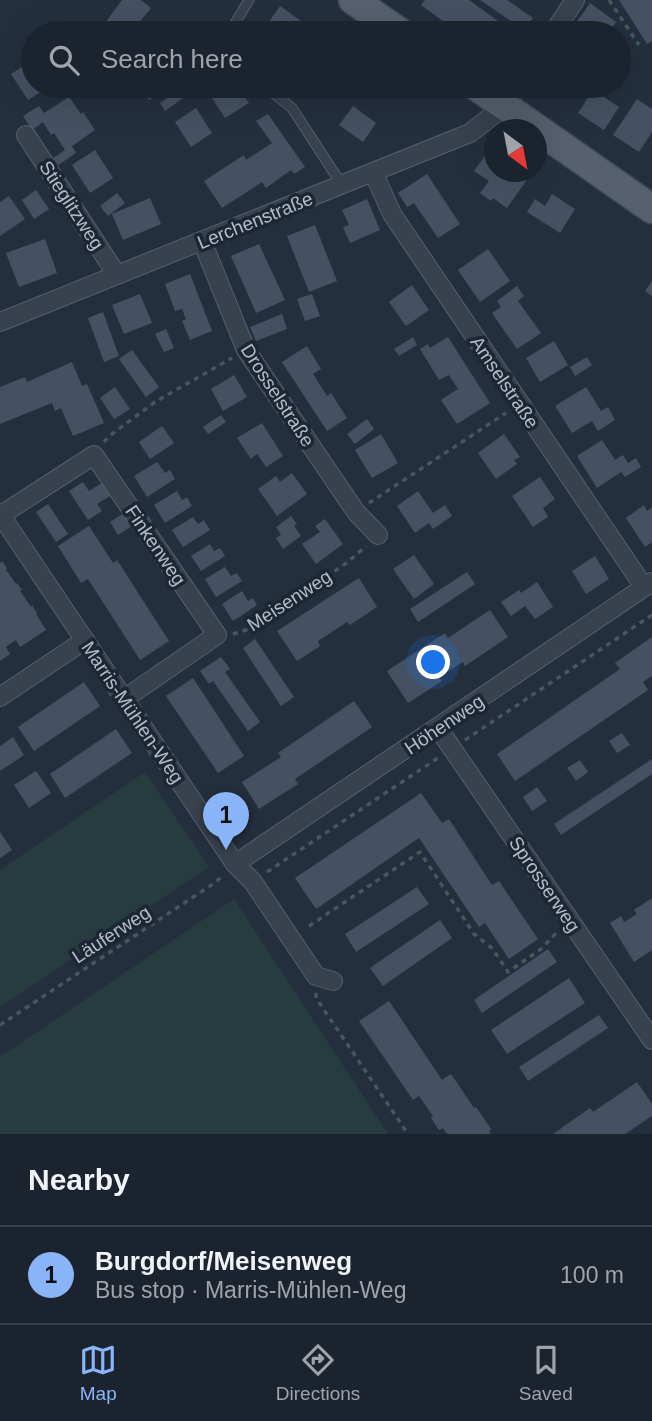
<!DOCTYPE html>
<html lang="en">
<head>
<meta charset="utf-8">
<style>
  body { margin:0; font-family:Arial,sans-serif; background:#282f3a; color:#f1f3f6 }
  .compass { position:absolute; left:484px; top:119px; width:63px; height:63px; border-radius:50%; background:#1b232e; box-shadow:0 7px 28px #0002; rotate:148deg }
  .you { position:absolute; left:434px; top:663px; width:24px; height:24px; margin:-18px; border:5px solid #fff; border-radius:50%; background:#1a73e8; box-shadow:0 0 0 10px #1a73e833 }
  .badge { display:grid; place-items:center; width:46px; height:46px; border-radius:50%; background:#8ab4f8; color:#111; font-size:23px; font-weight:700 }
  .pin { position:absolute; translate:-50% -58px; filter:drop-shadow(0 2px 4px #0008) }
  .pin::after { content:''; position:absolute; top:37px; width:24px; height:21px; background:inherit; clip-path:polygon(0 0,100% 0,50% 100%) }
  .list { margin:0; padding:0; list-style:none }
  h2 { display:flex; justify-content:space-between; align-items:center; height:91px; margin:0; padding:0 28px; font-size:30px }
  h2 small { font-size:23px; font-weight:400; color:#a0a4aa }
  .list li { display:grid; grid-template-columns:46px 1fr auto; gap:21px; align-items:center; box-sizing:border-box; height:98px; padding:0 28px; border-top:2px solid #39404a }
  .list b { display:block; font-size:26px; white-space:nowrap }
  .list p { margin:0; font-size:23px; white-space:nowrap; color:#a0a4aa }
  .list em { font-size:23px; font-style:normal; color:#a0a4aa }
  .icon { flex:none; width:38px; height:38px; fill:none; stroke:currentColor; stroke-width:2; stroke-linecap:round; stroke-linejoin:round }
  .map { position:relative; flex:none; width:652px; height:1134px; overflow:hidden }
  .search { position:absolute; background:#1b232e; box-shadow:0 7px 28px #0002; left:21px; right:21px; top:21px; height:77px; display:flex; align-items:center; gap:18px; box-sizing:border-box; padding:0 24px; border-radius:38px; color:#a0a4aa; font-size:26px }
  .sheet { height:189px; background:#1b232e }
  nav { display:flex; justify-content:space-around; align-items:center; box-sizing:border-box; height:98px; border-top:2px solid #39404a; background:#1b232e; font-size:19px; color:#a0a4aa }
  nav a { display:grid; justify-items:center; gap:4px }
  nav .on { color:#8ab4f8 }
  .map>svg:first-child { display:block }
  .green { fill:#263c3f }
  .building { fill:#455162 }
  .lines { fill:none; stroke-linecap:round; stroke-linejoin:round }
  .lane-casing { stroke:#565f6c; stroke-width:11 }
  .street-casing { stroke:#565f6c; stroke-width:20 }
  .primary-casing { stroke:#414a57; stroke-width:31 }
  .path { stroke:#44595c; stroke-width:3.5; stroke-dasharray:5 5; stroke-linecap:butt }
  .lane { stroke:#38414e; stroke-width:9 }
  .street { stroke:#38414e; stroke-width:18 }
  .primary { stroke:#56606e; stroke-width:28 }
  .labels { text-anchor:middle; stroke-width:7; stroke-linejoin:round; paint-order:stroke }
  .street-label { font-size:19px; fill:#b4bcc9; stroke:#1d2633 }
</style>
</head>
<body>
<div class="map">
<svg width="652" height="1134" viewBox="0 0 652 1134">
  <rect width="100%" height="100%" fill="#242f3e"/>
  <!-- green -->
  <g class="green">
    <polygon points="145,772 209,867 0,1007 0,870"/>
    <polygon points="234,899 388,1134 0,1134 0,1057"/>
  </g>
  <!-- building -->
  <g class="building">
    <polygon points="122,0 141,0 151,8 131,33 110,33 102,27"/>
    <polygon points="425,0 469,0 515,33 459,33 421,5"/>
    <polygon points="480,0 507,0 533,18 524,30"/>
    <polygon points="619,0 652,0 652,41 647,44"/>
    <polygon points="590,3 616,22 608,33 569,33"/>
    <polygon points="280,6 318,33 261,33"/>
    <polygon points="192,24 199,33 179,33"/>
    <polygon points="33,60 33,86 50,86 28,100 11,74"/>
    <polygon points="139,86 170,86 149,100"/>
    <polygon points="224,86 237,86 249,103 225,118 210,95"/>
    <polygon points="321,86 339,86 333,94"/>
    <polygon points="593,90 619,107 604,130 578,113"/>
    <polygon points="178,91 183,98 165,111 160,103"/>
    <polygon points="69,97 81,114 83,112 95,130 72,146 76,153 57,166 52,159 65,150 54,133 51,135 43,122 32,130 23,116 39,106 44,113"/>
    <polygon points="637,99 652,109 652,132 639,152 613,135"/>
    <polygon points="353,106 376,123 363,142 339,125"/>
    <polygon points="196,108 212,133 191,147 175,122"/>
    <polygon points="268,114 305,167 294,174 291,170 266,188 262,182 222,208 204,181 244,155 246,160 272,143 256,121"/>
    <polygon points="95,150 113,178 90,193 72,165"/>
    <polygon points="489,150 494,154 494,172 528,172 531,174 507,208 493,198 491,201 480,193 489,181 474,171"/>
    <polygon points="427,174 460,224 438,238 414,203 407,207 398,193"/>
    <polygon points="36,190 49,209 34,219 22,200"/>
    <polygon points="117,193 125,203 108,216 100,206"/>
    <polygon points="552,194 575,209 560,233 527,212 535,199 545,206"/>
    <polygon points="9,196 25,219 0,236 0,202"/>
    <polygon points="150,198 161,224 123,240 112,214"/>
    <polygon points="367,199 380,230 350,243 343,227 349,225 342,210"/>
    <polygon points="315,225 337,281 309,292 287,236"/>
    <polygon points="45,239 57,273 19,287 6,253"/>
    <polygon points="259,244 285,300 256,313 231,256"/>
    <polygon points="488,249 510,281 480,302 458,270"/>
    <polygon points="190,274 212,331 190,340 182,321 186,319 182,309 175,311 165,284"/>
    <polygon points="652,281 652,296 645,291"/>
    <polygon points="412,285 429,310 406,326 389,302"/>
    <polygon points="517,286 524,296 518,301 541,333 517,349 492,313 501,307 497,301"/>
    <polygon points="140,294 152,323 124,334 112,305"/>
    <polygon points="312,294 320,316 305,321 297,299"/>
    <polygon points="103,312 119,356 104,362 88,318"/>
    <polygon points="282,314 287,329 256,341 250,327"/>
    <polygon points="166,329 174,348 164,352 155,334"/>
    <polygon points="413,337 417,345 399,356 394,349"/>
    <polygon points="448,337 490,403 457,424 441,400 458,389 449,375 439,380 420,349 428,344 430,348"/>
    <polygon points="554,341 568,365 540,382 526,358"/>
    <polygon points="307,346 321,369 313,374 327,396 331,393 347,418 327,431 282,362"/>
    <polygon points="132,350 159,387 146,397 119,359"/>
    <polygon points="587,357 592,365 575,376 570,367"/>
    <polygon points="72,362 82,386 87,384 104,423 73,436 61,408 55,411 52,403 0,424 0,387 25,377 27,382"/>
    <polygon points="234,375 247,397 223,411 211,389"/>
    <polygon points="115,387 130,409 114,419 100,398"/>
    <polygon points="586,387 601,411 608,407 615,420 598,431 592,421 572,433 555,406"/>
    <polygon points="221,415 226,422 208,434 203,427"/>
    <polygon points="367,419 374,429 355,444 347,434"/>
    <polygon points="262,423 283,456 266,467 257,454 251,459 237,438"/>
    <polygon points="162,426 174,443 150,459 139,442"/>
    <polygon points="381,434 398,463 372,478 355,450"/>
    <polygon points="504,434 520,457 514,460 517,464 496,479 478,453"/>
    <polygon points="602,440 615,460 623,455 628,463 636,458 641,467 625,477 621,472 597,488 577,456"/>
    <polygon points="157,462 165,473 170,470 175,479 147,497 134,476"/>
    <polygon points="292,473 307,494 277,516 258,489 276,476 280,482"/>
    <polygon points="540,477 555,499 543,508 548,517 533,527 512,496"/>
    <polygon points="83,482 89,491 102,483 110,496 97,504 102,511 88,520 69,491"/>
    <polygon points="177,491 182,500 187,497 192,506 165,523 154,505"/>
    <polygon points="418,491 433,513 445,505 452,516 433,529 429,523 415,533 397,506"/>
    <polygon points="48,504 68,534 56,542 36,512"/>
    <polygon points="644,505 647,511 652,507 652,542 645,547 626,518"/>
    <polygon points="124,513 132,526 118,535 110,522"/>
    <polygon points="291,516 297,524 294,526 301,536 283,549 276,538 281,535 276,527"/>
    <polygon points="193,517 198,524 204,520 210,530 183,547 172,530"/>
    <polygon points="325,519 343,544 316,564 302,544 320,532 315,526"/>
    <polygon points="89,526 113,563 117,560 169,641 140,660 88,579 81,583 58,546"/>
    <polygon points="210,544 214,551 220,548 225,556 201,571 191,556"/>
    <polygon points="414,555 434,584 414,599 393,569"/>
    <polygon points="595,556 609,579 586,594 572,571"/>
    <polygon points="2,561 7,568 6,570 16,584 17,583 22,590 20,591 31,607 32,605 37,613 36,614 46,630 20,647 16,640 6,647 10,654 0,661 0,563"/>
    <polygon points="225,567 231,576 237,573 242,581 216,597 205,579"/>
    <polygon points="467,572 475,584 418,622 410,609"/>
    <polygon points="359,578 377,607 350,625 347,622 318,641 320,646 297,661 277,631"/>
    <polygon points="537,582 553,607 535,619 525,606 511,616 501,602 519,590 521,593"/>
    <polygon points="242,591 248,601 253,598 257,605 233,621 222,604"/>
    <polygon points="490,610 508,637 465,666 463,662 439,677 442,681 408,703 387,671 445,633 448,638"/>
    <polygon points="652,637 652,676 643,682 648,690 515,781 497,754 620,669 615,663"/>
    <polygon points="255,639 294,697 281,706 243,648"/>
    <polygon points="221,657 230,669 225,672 260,722 248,731 213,681 209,684 200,671"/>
    <polygon points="193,678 244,756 218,773 166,696"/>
    <polygon points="84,682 100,706 34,751 18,727"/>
    <polygon points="354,701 372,727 295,779 298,784 259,809 242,782 281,757 278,753"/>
    <polygon points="116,729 132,753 65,798 50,774"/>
    <polygon points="622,733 630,745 617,753 609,741"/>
    <polygon points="13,737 24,755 0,771 0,746"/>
    <polygon points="652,759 652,774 561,835 554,824"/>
    <polygon points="580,760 588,772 576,781 567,768"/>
    <polygon points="36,771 51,793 29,808 14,785"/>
    <polygon points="537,787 547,801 532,811 523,797"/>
    <polygon points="421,793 442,823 449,819 492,885 499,881 538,939 509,959 485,923 479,927 419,838 316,909 295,878"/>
    <polygon points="0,832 12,850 0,858"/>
    <polygon points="417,887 429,904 356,952 345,934"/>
    <polygon points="652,898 652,950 634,962 610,923 621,916 624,922 637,914 634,910"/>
    <polygon points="440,920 452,938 383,986 370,968"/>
    <polygon points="548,949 557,962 482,1013 474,1000"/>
    <polygon points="569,978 585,1003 507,1054 491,1030"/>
    <polygon points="389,1001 442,1080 451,1074 474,1108 476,1107 491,1129 489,1131 491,1134 447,1134 443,1128 439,1130 431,1118 433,1116 419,1096 413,1100 359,1021"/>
    <polygon points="599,1015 608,1028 528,1081 519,1067"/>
    <polygon points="637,1082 652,1104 652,1116 625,1134 553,1134 590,1108 593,1112"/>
  </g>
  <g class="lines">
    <!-- lane casing -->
    <g class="lane-casing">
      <g id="lane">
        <polyline points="229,33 249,0"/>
        <polyline points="264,86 292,108 342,185"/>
      </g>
    </g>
    <!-- street casing -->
    <g class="street-casing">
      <g id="street">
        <polyline points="553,33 575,0"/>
        <polyline points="26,135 117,275"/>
        <polyline points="373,172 392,214 644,587"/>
        <polyline points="202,241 246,350 356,512 378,535"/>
        <polyline points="0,322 470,133 505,106 518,86"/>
        <polyline points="0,514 235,864 253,882 316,976 333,981"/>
        <polyline points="1,515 94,455 217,635 124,699"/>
        <polyline points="0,697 85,640"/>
        <polyline points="438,728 652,1040"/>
        <polyline points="235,864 652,582"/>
      </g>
    </g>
    <!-- primary casing -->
    <g class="primary-casing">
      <g id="primary">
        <polyline points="353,0 401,33"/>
        <polyline points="476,86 652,209"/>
      </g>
    </g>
    <!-- path -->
    <g class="path">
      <polyline points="609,0 639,45"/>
      <polyline points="104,442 108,437 155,402 232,358"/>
      <polyline points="369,503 506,413"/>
      <polyline points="233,634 252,628 348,562 366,546"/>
      <polyline points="465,740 652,615"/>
      <polyline points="267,872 438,758"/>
      <polyline points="309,926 420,852 474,934 492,948 508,972 541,949 558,931"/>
      <polyline points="316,993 316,998 408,1134"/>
      <polyline points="0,1025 216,882 222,876"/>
    </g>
    <!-- lane -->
    <use href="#lane" class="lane"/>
    <!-- street -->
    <use href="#street" class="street"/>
    <!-- primary -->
    <use href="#primary" class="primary"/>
  </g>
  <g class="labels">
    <!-- street labels -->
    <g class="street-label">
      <text transform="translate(72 205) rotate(57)" y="7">Stieglitzweg</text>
      <text transform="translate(255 220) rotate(-22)" y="7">Lerchenstraße</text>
      <text transform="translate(505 382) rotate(56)" y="7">Amselstraße</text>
      <text transform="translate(278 395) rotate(57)" y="7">Drosselstraße</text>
      <text transform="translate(156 545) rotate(56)" y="7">Finkenweg</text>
      <text transform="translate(289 600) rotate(-33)" y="7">Meisenweg</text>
      <text transform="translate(133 712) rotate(56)" y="7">Marris-Mühlen-Weg</text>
      <text transform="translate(444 724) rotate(-34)" y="7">Höhenweg</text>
      <text transform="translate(545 884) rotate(56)" y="7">Sprosserweg</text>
      <text transform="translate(111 934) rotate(-33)" y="7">Läuferweg</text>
    </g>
  </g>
</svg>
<svg class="compass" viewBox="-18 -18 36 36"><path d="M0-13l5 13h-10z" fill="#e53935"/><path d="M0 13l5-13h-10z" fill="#a0a4aa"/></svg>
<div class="you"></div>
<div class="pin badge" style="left:226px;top:850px">1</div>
<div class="search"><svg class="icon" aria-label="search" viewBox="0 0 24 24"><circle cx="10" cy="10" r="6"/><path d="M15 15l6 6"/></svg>Search here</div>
</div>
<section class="sheet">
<h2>Nearby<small></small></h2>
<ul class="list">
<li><span class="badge">1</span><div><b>Burgdorf/Meisenweg</b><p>Bus stop · Marris-Mühlen-Weg</p></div><em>100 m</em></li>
</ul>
</section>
<nav>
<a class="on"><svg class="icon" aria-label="map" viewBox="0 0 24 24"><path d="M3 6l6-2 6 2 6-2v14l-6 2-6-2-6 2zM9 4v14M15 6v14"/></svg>Map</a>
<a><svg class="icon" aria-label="directions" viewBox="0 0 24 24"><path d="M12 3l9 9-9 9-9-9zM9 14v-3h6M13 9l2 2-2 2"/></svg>Directions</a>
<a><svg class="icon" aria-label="saved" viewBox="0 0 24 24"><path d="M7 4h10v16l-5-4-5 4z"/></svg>Saved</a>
</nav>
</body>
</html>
